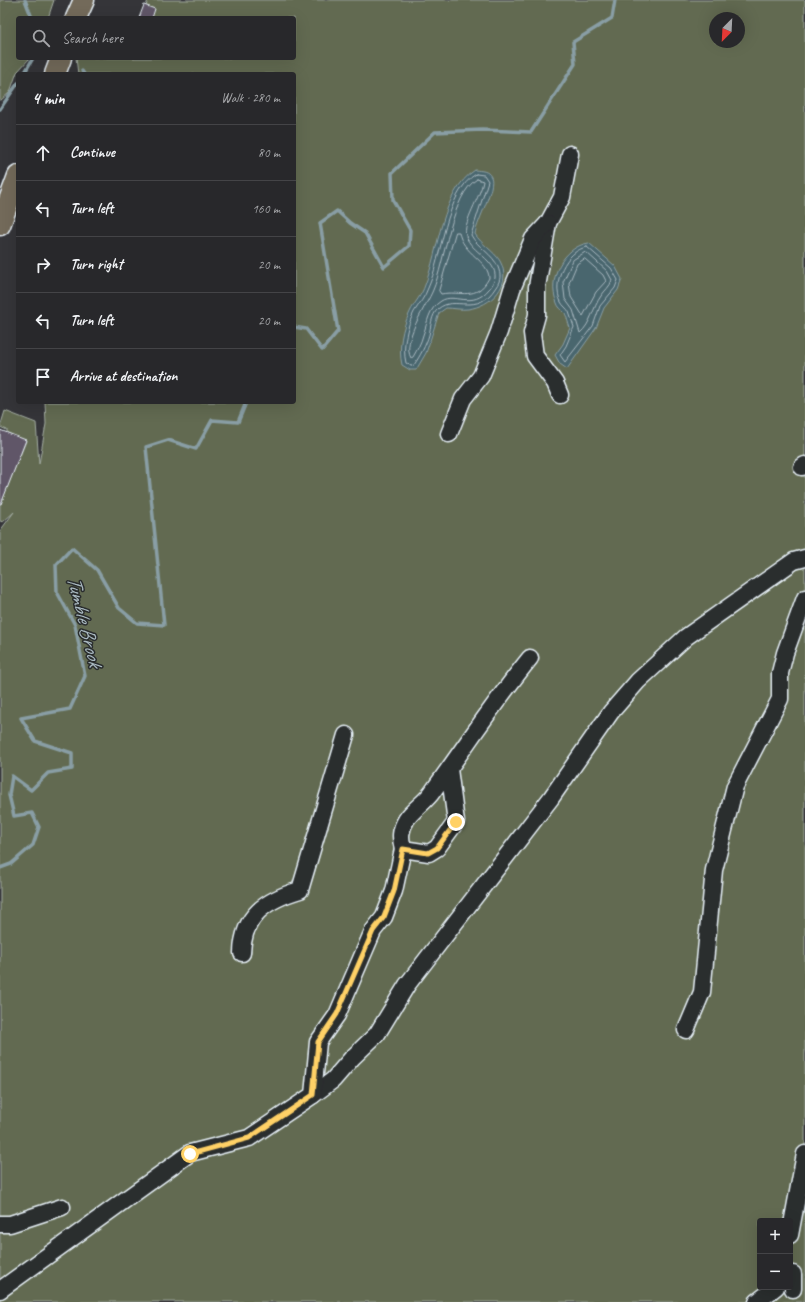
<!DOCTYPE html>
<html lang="en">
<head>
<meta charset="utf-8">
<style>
  body { margin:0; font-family:Caveat,sans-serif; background:#303033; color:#f1f3f6 }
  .controls { position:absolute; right:12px; bottom:12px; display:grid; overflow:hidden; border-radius:4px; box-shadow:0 4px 16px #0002 }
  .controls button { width:36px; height:36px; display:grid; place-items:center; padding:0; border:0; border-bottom:1px solid #444447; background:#28282b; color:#f1f3f6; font:20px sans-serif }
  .compass { position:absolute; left:709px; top:12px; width:36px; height:36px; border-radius:50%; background:#28282b; box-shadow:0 4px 16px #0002; rotate:204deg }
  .stop { position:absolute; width:12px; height:12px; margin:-9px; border:3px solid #ffd166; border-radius:50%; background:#fff }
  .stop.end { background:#ffd166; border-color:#fff; box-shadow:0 1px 4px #0008 }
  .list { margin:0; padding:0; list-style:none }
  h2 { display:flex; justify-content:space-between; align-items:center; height:52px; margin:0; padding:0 16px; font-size:17px }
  h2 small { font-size:13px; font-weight:400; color:#a5a6a9 }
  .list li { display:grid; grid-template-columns:26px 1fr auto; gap:12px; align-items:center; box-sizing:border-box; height:56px; padding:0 16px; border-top:1px solid #444447 }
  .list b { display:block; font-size:15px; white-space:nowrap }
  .list em { font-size:13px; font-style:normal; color:#a5a6a9 }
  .icon { flex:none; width:22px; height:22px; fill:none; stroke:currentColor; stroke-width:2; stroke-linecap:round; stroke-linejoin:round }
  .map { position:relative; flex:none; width:805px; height:1302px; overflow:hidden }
  .search { position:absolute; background:#28282b; box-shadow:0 4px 16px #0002; left:16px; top:16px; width:280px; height:44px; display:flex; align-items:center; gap:10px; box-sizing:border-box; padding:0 14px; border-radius:4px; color:#a5a6a9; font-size:15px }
  .panel { position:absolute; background:#28282b; box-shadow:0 4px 16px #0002; left:16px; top:72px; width:280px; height:332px; border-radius:4px }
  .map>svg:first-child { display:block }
  .green { fill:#626b51; stroke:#a5aea4; fill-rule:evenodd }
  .water { fill:#4a666e; stroke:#899ea5 }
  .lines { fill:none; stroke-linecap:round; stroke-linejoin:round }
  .shore { stroke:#a9b9c1; stroke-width:1 }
  .stream { stroke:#899ea5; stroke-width:3.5 }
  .building { fill:#615767; stroke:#e8f1f8 }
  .minor-casing { stroke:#e8f1f8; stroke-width:19 }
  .major-casing { stroke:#e8f1f8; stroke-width:23 }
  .minor { stroke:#2a2d2e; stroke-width:16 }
  .major { stroke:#736b5a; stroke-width:20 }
  .route { stroke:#ffd166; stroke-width:5 }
  .labels { text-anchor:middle; stroke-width:3; stroke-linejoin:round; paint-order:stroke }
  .water-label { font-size:21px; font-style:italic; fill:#a9b9c1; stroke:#2a2d2e }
</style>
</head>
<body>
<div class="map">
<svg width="805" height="1302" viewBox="0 0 805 1302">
  <rect width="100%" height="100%" fill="#353539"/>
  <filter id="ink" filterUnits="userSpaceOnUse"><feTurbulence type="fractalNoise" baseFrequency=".025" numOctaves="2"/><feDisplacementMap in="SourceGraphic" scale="8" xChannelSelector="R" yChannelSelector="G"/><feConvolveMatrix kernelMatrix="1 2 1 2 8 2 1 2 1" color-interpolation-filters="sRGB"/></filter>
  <g filter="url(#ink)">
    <!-- green -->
    <g class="green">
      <polygon points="0,0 54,0 48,18 18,18 18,58 30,58 17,72 10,92 0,101"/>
      <path d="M148,0H805V1302H0V531L14,512L3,522L0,521V505L26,441L7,433V430L0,427L5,411L36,423L39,464L46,424L45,402H294V74H78L76,58H294V18H142ZM715,18H739V42H715ZM760,1221H790V1287H760Z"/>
    </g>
    <!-- water -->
    <g class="water">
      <path d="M475,170C481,171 488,170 491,177C496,187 477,221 475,234C481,244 494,251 500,261C513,285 491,306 468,309C461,310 453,308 446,308L439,313L426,353L416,370H410L402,365C398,348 402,328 410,312C414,303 422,295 425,285C439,250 441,192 475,170Z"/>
      <path d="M589,243L615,266L622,279L618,290L604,308L596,328L567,369L560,364L555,355L563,344L570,328C568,323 567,317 565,313C562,310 558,307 557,303C546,279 564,246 589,243Z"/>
    </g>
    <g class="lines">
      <!-- shore -->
      <g class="shore">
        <path d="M476,174L484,175L488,181L471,235C477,247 493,254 498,267C501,275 501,280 496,287C477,318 455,294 438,309C431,315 431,327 429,335C426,345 420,356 414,365L411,366L406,363C402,347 407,326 414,312C419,304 425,297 428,288C442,258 445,192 476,174Z"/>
        <path d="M477,179L483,181C481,196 462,223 466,236C471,252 497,260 495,278C494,282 492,286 489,289C472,310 455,292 441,301C428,309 428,322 423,335C421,343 417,350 413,357L411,358C401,341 427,305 433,290C445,262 451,195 477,179Z"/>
        <path d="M456,232H459C462,253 489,261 489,278C476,302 461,290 441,294L439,291Z"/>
        <path d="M587,247L611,268L618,280L615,288L600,306L593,326L565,362L560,355L566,346L574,327C572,322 571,317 569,312C567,308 563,306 561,302C551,283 566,250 587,247Z"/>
        <path d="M586,252L607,271L612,280C610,287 605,290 601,296C593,307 591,324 580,333L573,310L565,299L563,282L573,260Z"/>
        <polygon points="585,259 603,275 606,281 596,292 583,316 571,297 569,283 577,264"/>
      </g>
      <!-- stream -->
      <g class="stream">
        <polyline points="25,0 32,18"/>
        <polyline points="82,71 84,74"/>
        <polyline points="24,74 33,58"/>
        <polyline points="0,109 18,83"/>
        <polyline points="294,327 306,329 322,350 338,331 320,223 337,211 350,223 365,233 384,267 409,246 410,230 393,200 392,173 435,132 482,130 531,132 575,64 573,42 612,18 615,0"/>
        <polyline points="0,868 11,864 33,845 39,827 32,813 14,816 9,795 12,776 31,790 48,773 72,769 72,753 35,741 21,718 70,709 85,676 75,625 57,592 56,565 72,548 97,570 119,608 137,623 164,625 146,447 168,440 196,449 212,420 238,422 245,405 244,402"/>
      </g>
    </g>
    <!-- building -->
    <g class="building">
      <polygon points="144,5 155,9 152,18 139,18"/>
      <polygon points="0,430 26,440 1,504 0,504"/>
    </g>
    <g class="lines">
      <!-- minor casing -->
      <g class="minor-casing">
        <g id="minor">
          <polyline points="560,395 555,383 535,356 532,333 537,315 537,287 548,223 562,197 570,154"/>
          <polyline points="449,434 463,399 481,376 499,332 512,289 533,239 548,223"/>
          <polyline points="802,467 805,465"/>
          <path d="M449,769L456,822L437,848L429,853L403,849C400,838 400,830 406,820C413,809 426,802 433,791C465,747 495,701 530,658"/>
          <path d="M242,953C243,915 266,900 300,890L346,735"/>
          <polyline points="686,1030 702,992 714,870 735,786 780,699 780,673 785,653 805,598"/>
          <polyline points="313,1095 333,1080 352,1058 377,1034 407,985 551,798 611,712 638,681 686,637 794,561 805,558"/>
          <polyline points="0,1224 10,1224 62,1207"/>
          <polyline points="790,1235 805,1154"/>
          <polyline points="790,1274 793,1274 793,1289"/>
          <polyline points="0,1290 190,1153 249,1138 313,1095 318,1042 337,1015 373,931 384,917 394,891 403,849"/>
          <polyline points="757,1302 776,1287"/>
        </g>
      </g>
      <!-- major casing -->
      <g class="major-casing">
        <g id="major">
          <polyline points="76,18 84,0"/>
          <polyline points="55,74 61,58"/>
          <polyline points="0,225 18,176"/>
        </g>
      </g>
      <!-- minor -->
      <use href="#minor" class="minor"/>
      <!-- major -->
      <use href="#major" class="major"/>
    </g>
  </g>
  <g class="lines" filter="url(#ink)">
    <!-- route -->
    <polyline class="route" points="190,1154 249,1138 313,1095 318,1042 337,1014 373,931 384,917 394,891 403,849 428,853 437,848 456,822"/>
  </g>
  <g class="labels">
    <!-- water labels -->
    <g class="water-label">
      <text transform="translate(85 621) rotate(76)" y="7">Tumble Brook</text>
    </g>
  </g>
</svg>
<div class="controls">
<button>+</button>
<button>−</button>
</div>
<svg class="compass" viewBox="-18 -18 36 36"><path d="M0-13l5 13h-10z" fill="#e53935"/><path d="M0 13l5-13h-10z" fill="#a5a6a9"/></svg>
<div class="stop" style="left:190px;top:1154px"></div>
<div class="stop end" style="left:456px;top:822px"></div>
<div class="search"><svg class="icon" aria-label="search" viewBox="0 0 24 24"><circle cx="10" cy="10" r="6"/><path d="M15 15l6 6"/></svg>Search here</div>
<section class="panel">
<h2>4 min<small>Walk · 280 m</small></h2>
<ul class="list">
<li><svg class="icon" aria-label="ahead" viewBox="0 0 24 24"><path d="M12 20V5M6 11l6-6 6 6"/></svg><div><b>Continue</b></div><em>80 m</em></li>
<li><svg class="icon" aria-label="left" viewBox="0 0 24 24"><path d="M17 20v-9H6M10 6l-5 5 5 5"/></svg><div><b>Turn left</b></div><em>160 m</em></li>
<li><svg class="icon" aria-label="right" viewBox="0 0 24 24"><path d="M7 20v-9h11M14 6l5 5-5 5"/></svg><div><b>Turn right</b></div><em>20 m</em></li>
<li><svg class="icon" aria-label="left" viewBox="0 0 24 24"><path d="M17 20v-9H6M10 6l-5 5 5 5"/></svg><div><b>Turn left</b></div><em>20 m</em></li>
<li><svg class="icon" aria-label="arrive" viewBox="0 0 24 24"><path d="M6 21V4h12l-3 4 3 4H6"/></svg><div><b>Arrive at destination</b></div></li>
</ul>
</section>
</div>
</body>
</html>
